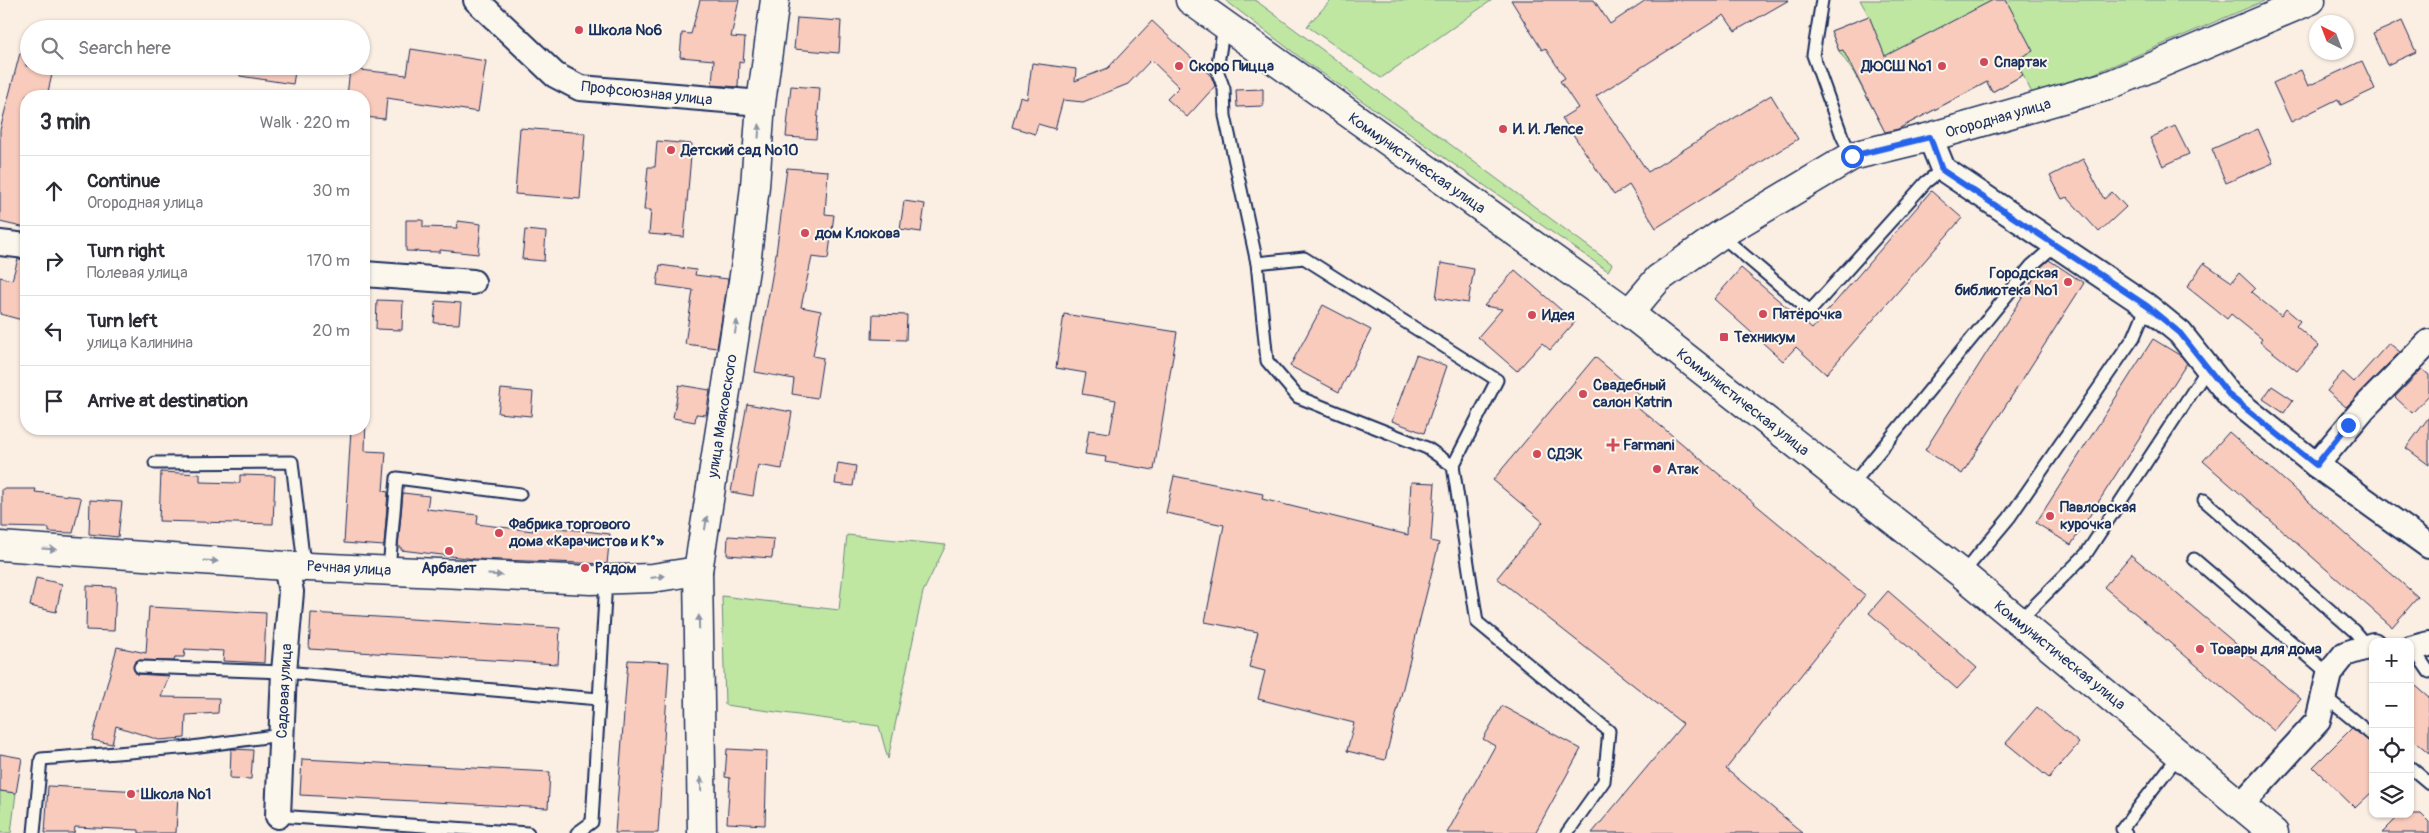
<!DOCTYPE html>
<html lang="en">
<head>
<meta charset="utf-8">
<style>
  body { margin:0; font-family:Pangolin,sans-serif; background:#f7f7f7; color:#2b2b33 }
  .controls { position:absolute; right:15px; bottom:15px; display:grid; overflow:hidden; border-radius:10px; box-shadow:0 1px 4px #0004 }
  .controls button { width:45px; height:45px; display:grid; place-items:center; padding:0; border:0; border-bottom:1px solid #e1e1e2; background:#fff; color:#2b2b33; font:25px sans-serif }
  .compass { position:absolute; left:2309px; top:15px; width:45px; height:45px; border-radius:50%; background:#fff; box-shadow:0 1px 4px #0004; rotate:318deg }
  .stop { position:absolute; width:15px; height:15px; margin:-11px; border:4px solid #2563eb; border-radius:50%; background:#fff }
  .stop.end { background:#2563eb; border-color:#fff; box-shadow:0 1px 5px #0008 }
  .list { margin:0; padding:0; list-style:none }
  h2 { display:flex; justify-content:space-between; align-items:center; height:65px; margin:0; padding:0 20px; font-size:21px }
  h2 small { font-size:16px; font-weight:400; color:#7c7c81 }
  .list li { display:grid; grid-template-columns:32px 1fr auto; gap:15px; align-items:center; box-sizing:border-box; height:70px; padding:0 20px; border-top:1px solid #e1e1e2 }
  .list b { display:block; font-size:19px; white-space:nowrap }
  .list p { margin:0; font-size:16px; white-space:nowrap; color:#7c7c81 }
  .list em { font-size:16px; font-style:normal; color:#7c7c81 }
  .icon { flex:none; width:28px; height:28px; fill:none; stroke:currentColor; stroke-width:2; stroke-linecap:round; stroke-linejoin:round }
  .map { position:relative; flex:none; width:2429px; height:833px; overflow:hidden }
  .search { position:absolute; background:#fff; box-shadow:0 1px 4px #0004; left:20px; top:20px; width:350px; height:55px; display:flex; align-items:center; gap:12px; box-sizing:border-box; padding:0 18px; border-radius:28px; color:#7c7c81; font-size:19px }
  .panel { position:absolute; background:#fff; box-shadow:0 1px 4px #0004; left:20px; top:90px; width:350px; height:345px; border-radius:20px }
  .map>svg:first-child { display:block }
  .green { fill:#bfe7a2; stroke:#6d8b80 }
  .building { fill:#f9cbbd; stroke:#1b2f5e }
  .lines { fill:none; stroke-linecap:round; stroke-linejoin:round }
  .lane-casing { stroke:#1b2f5e; stroke-width:15 }
  .street-casing { stroke:#1b2f5e; stroke-width:28 }
  .secondary-casing { stroke:#1b2f5e; stroke-width:31 }
  .lane { stroke:#fbf7ec; stroke-width:11 }
  .street { stroke:#fbf7ec; stroke-width:24 }
  .secondary { stroke:#fbf7ec; stroke-width:28 }
  .oneway { fill:#8b93a5 }
  .route { stroke:#2563eb; stroke-width:6 }
  .poi-dot { fill:#d1495b; stroke:#fbf7ec; stroke-width:2 }
  .labels { text-anchor:middle; stroke-width:4; stroke-linejoin:round; paint-order:stroke }
  .poi-label { font-size:15px; font-weight:bold; fill:#1b2f5e; stroke:#fbf7ec; text-anchor:start }
  .street-label { font-size:15px; fill:#1b2f5e; stroke:#fbf7ec }
</style>
</head>
<body>
<div class="map">
<svg width="2429" height="833" viewBox="0 0 2429 833">
  <rect width="100%" height="100%" fill="#fbeee3"/>
  <filter id="ink" filterUnits="userSpaceOnUse"><feTurbulence type="fractalNoise" baseFrequency=".02" numOctaves="2"/><feDisplacementMap in="SourceGraphic" scale="10" xChannelSelector="R" yChannelSelector="G"/><feConvolveMatrix kernelMatrix="1 2 1 2 8 2 1 2 1" color-interpolation-filters="sRGB"/></filter>
  <g filter="url(#ink)">
    <!-- green -->
    <g class="green">
      <polygon points="1225,0 1255,0 1612,264 1608,271 1306,62"/>
      <polygon points="1331,0 1492,0 1381,78 1307,26"/>
      <polygon points="1860,0 2266,0 2035,99 2023,75 1992,92 1987,82 1887,135 1854,73 1839,51 1831,31 1869,16"/>
      <polygon points="847,535 946,545 923,592 888,759 879,726 725,705 722,596 839,610"/>
      <polygon points="0,791 16,793 11,833 0,833"/>
    </g>
    <!-- building -->
    <g class="building">
      <polygon points="700,0 739,0 731,37 745,38 743,63 739,62 738,87 712,85 714,60 680,57 682,33 691,34"/>
      <polygon points="1511,0 1594,0 1610,24 1646,0 1789,0 1735,31 1724,15 1596,96 1648,172 1771,95 1798,139 1656,228 1629,185 1614,195 1562,118 1578,108 1560,81 1565,78 1545,48 1542,50"/>
      <polygon points="1993,0 2006,0 2033,51 2015,60 2023,75 1992,92 1987,82 1898,129 1885,132 1843,50 1839,51 1831,31 1869,16 1885,56"/>
      <polygon points="797,18 841,21 839,53 794,49"/>
      <polygon points="1152,21 1211,76 1215,86 1187,117 1167,99 1179,87 1151,60 1128,84 1083,102 1063,100 1055,129 1038,124 1035,134 1012,127 1020,97 1027,99 1032,63 1076,69 1075,81 1108,68"/>
      <polygon points="2402,21 2416,52 2387,65 2373,34"/>
      <polygon points="411,49 486,61 478,112 387,98 385,119 364,117 364,96 347,96 350,69 407,75"/>
      <polygon points="20,53 26,53 26,66 54,66 47,96 26,96 26,228 0,222 0,130"/>
      <polygon points="2362,61 2375,89 2341,105 2338,99 2291,122 2273,83 2301,70 2308,86"/>
      <polygon points="241,66 296,66 293,84 240,76"/>
      <polygon points="791,86 820,88 816,139 786,137"/>
      <polygon points="1263,89 1263,106 1237,107 1236,90"/>
      <polygon points="2175,126 2189,154 2163,166 2150,138"/>
      <polygon points="520,128 585,133 580,199 515,194"/>
      <polygon points="2258,129 2273,163 2226,183 2212,149"/>
      <polygon points="657,141 692,144 684,237 649,234 651,210 644,210 648,167 655,167"/>
      <polygon points="2083,159 2104,199 2112,192 2126,207 2099,232 2067,197 2062,199 2050,176"/>
      <polygon points="787,168 828,171 825,214 834,215 828,259 812,257 801,307 821,311 813,356 823,358 817,398 792,394 794,379 755,372 776,254"/>
      <polygon points="1931,191 1962,218 1826,374 1796,347 1783,361 1714,299 1741,268 1812,329"/>
      <polygon points="904,201 925,204 921,232 900,229"/>
      <polygon points="406,220 423,220 423,227 457,228 458,221 481,224 478,254 440,250 440,252 406,251"/>
      <polygon points="525,230 546,232 544,261 522,259"/>
      <polygon points="18,259 26,259 26,321 0,314 0,277 12,280"/>
      <polygon points="2049,260 2084,283 1962,474 1925,450 2041,267"/>
      <polygon points="1441,263 1474,269 1468,303 1436,298"/>
      <polygon points="2204,263 2232,282 2239,273 2255,288 2251,292 2281,316 2286,309 2300,321 2296,326 2319,346 2297,371 2260,342 2262,339 2231,314 2227,319 2187,287"/>
      <polygon points="660,265 696,270 695,275 728,279 717,348 685,344 693,290 657,285"/>
      <polygon points="1515,270 1575,322 1550,350 1542,343 1517,371 1478,337 1502,309 1484,306"/>
      <polygon points="377,300 403,301 402,330 376,329"/>
      <polygon points="436,301 461,303 459,324 434,323"/>
      <polygon points="1323,305 1371,330 1339,392 1290,366"/>
      <polygon points="873,314 907,315 906,340 872,339"/>
      <polygon points="1064,314 1177,332 1154,470 1105,462 1106,457 1085,454 1089,430 1110,433 1116,400 1082,394 1086,373 1056,368"/>
      <polygon points="2153,339 2181,356 2187,363 2071,545 2036,523"/>
      <polygon points="2389,343 2400,352 2346,407 2327,391 2343,372 2354,382"/>
      <polygon points="1416,355 1447,366 1424,433 1392,421"/>
      <polygon points="1595,357 1646,400 1639,408 1865,595 1726,769 1803,833 1592,833 1683,724 1497,578 1543,522 1493,480"/>
      <polygon points="2422,369 2429,375 2429,395 2412,413 2395,397"/>
      <polygon points="679,385 710,390 706,415 696,414 695,422 673,418"/>
      <polygon points="2272,386 2293,400 2284,413 2263,399"/>
      <polygon points="501,389 533,392 531,416 498,413"/>
      <polygon points="747,404 792,412 782,469 758,465 753,496 731,492"/>
      <polygon points="364,413 366,413 365,451 386,452 383,491 388,492 384,546 344,543 351,429 364,429"/>
      <polygon points="2429,417 2429,465 2406,448"/>
      <polygon points="2229,432 2418,597 2392,627 2203,461"/>
      <polygon points="838,463 856,466 853,486 835,484"/>
      <polygon points="161,472 200,474 200,482 240,483 240,475 275,476 273,524 159,521"/>
      <polygon points="1174,476 1263,494 1262,499 1408,535 1411,482 1435,483 1431,541 1439,543 1385,760 1347,751 1354,723 1258,699 1265,671 1249,667 1258,632 1205,622 1224,525 1166,513"/>
      <polygon points="2,489 36,489 35,492 79,497 81,499 73,533 49,532 49,528 2,527"/>
      <polygon points="403,493 429,496 427,509 478,515 477,524 533,531 533,525 610,534 607,564 475,559 401,550 401,547 398,547"/>
      <polygon points="90,500 122,502 118,537 89,534"/>
      <polygon points="728,536 774,539 772,558 727,555"/>
      <polygon points="2131,555 2301,699 2274,731 2104,587"/>
      <polygon points="36,578 62,584 56,612 30,606"/>
      <polygon points="87,586 116,587 114,631 86,630"/>
      <polygon points="1888,591 1977,668 1957,689 1869,613"/>
      <polygon points="149,607 266,613 264,663 223,661 224,651 185,649 184,657 175,657 174,661 137,660 133,667 136,674 169,676 161,697 219,698 218,713 186,715 185,738 159,740 116,726 112,744 92,740 117,647 146,653"/>
      <polygon points="311,613 560,628 558,664 309,649"/>
      <polygon points="628,660 669,662 658,833 615,833"/>
      <polygon points="2410,681 2429,697 2429,753 2410,737"/>
      <polygon points="1502,706 1581,749 1535,833 1447,833 1495,746 1483,739"/>
      <polygon points="2037,707 2079,743 2049,778 2006,743"/>
      <polygon points="2352,728 2373,743 2373,791 2355,808 2313,767"/>
      <polygon points="231,749 253,750 251,779 230,778"/>
      <polygon points="727,749 767,751 765,825 727,823 730,778 725,777"/>
      <polygon points="0,754 22,758 16,793 0,791"/>
      <polygon points="302,759 550,772 548,808 300,795"/>
      <polygon points="48,786 178,793 176,833 139,833 139,830 75,827 74,833 45,833"/>
      <polygon points="2401,814 2421,814 2429,822 2429,833 2382,833"/>
    </g>
    <g class="lines">
      <!-- lane casing -->
      <g class="lane-casing">
        <g id="lane">
          <polyline points="1822,0 1813,55 1842,136 1852,156"/>
          <polyline points="1224,25 1217,70 1224,89 1225,116 1257,263 1267,361 1298,397 1427,448 1453,466 1477,622 1609,731 1604,781 1567,833"/>
          <polyline points="1723,233 1731,244 1810,311 1926,182 1943,169"/>
          <polyline points="1257,263 1304,258 1497,380 1453,466"/>
          <polyline points="155,463 292,462 304,565"/>
          <polyline points="1851,486 2031,266 2054,246"/>
          <polyline points="2204,500 2354,631 2367,646"/>
          <polyline points="2194,559 2329,674"/>
          <polyline points="389,569 397,478 520,494"/>
          <polyline points="1962,574 2009,518 2134,337 2147,306"/>
          <polyline points="2019,621 2086,554 2208,368"/>
          <polyline points="2414,650 2429,672"/>
          <polyline points="140,667 284,672 599,699"/>
          <polyline points="2324,696 2373,736"/>
          <polyline points="2410,767 2429,783"/>
          <polyline points="278,816 528,833"/>
          <polyline points="34,833 41,759 192,747 281,735"/>
          <polyline points="577,833 592,822 606,580"/>
          <polyline points="2126,833 2122,829 2180,754"/>
        </g>
      </g>
      <!-- street casing -->
      <g class="street-casing">
        <g id="street">
          <polyline points="476,0 555,75 580,88 761,103"/>
          <polyline points="1930,137 1943,169 2147,306 2180,333 2230,396 2316,465 2429,546"/>
          <polyline points="0,243 26,246"/>
          <polyline points="364,274 473,282"/>
          <polyline points="2316,465 2364,408 2429,342"/>
          <polyline points="2410,649 2429,644"/>
          <polyline points="2241,805 2318,721 2329,674 2345,654 2373,645"/>
          <polyline points="278,816 284,672 291,592 286,566"/>
        </g>
      </g>
      <!-- secondary casing -->
      <g class="secondary-casing">
        <g id="secondary">
          <polyline points="1190,0 1629,313 1962,574 2274,833"/>
          <polyline points="1629,313 1658,279 1723,233 1852,156 1930,137 2107,86 2311,0"/>
          <polyline points="0,546 286,566 591,580 652,578 698,571"/>
          <polyline points="702,833 698,571 747,256 755,186 761,103 775,0"/>
        </g>
      </g>
      <!-- lane -->
      <use href="#lane" class="lane"/>
      <!-- street -->
      <use href="#street" class="street"/>
      <!-- secondary -->
      <use href="#secondary" class="secondary"/>
    </g>
    <!-- one-way arrows -->
    <defs><path id="oneway-solid" d="M-6-.8H1V-3.2L6.5 0L1 3.2V.8H-6Z" transform="scale(1.25)"/></defs>
    <g class="oneway">
      <use href="#oneway-solid" transform="translate(759 131) rotate(-86)"/>
      <use href="#oneway-solid" transform="translate(736 327) rotate(-81)"/>
      <use href="#oneway-solid" transform="translate(706 523) rotate(-81)"/>
      <use href="#oneway-solid" transform="translate(49 549) rotate(4)"/>
      <use href="#oneway-solid" transform="translate(211 561) rotate(4)"/>
      <use href="#oneway-solid" transform="translate(495 575) rotate(3)"/>
      <use href="#oneway-solid" transform="translate(658 577) rotate(-8)"/>
      <use href="#oneway-solid" transform="translate(699 622) rotate(-91)"/>
      <use href="#oneway-solid" transform="translate(701 784) rotate(-91)"/>
    </g>
  </g>
  <g class="lines" filter="url(#ink)">
    <!-- route -->
    <polyline class="route" points="1852,156 1930,137 1942,170 2147,306 2180,333 2230,396 2316,465 2348,425"/>
  </g>
  <!-- markers -->
  <g class="poi-dot">
    <circle cx="579" cy="30" r="5"/>
    <circle cx="1984" cy="62" r="5"/>
    <circle cx="1179" cy="66" r="5"/>
    <circle cx="1942" cy="66" r="5"/>
    <circle cx="1503" cy="129" r="5"/>
    <circle cx="671" cy="150" r="5"/>
    <circle cx="805" cy="233" r="5"/>
    <circle cx="2068" cy="282" r="5"/>
    <circle cx="1763" cy="314" r="5"/>
    <circle cx="1532" cy="315" r="5"/>
    <rect x="1719" y="332" width="10" height="10" rx="2.5"/>
    <circle cx="1583" cy="394" r="5"/>
    <path d="M1610.5 437.5h5v5h5v5h-5v5h-5v-5h-5v-5h5z"/>
    <circle cx="1537" cy="454" r="5"/>
    <circle cx="1657" cy="469" r="5"/>
    <circle cx="2050" cy="516" r="5"/>
    <circle cx="499" cy="533" r="5"/>
    <circle cx="449" cy="551" r="5"/>
    <circle cx="585" cy="568" r="5"/>
    <circle cx="2200" cy="649" r="5"/>
    <circle cx="131" cy="794" r="5"/>
  </g>
  <g class="labels">
    <!-- poi labels -->
    <g class="poi-label">
      <text x="589" y="35">Школа №6</text>
      <text x="1994" y="67">Спартак</text>
      <text x="1189" y="71">Скоро Пицца</text>
      <text x="1932" y="71" text-anchor="end">ДЮСШ №1</text>
      <text x="1513" y="134">И. И. Лепсе</text>
      <text x="681" y="155">Детский сад №10</text>
      <text x="815" y="238">дом Клокова</text>
      <text x="2058" y="278" text-anchor="end">Городская<tspan x="2058" dy="17">библиотека №1</tspan></text>
      <text x="1773" y="319">Пятёрочка</text>
      <text x="1542" y="320">Идея</text>
      <text x="1734" y="342">Техникум</text>
      <text x="1593" y="390">Свадебный<tspan x="1593" dy="17">салон Katrin</tspan></text>
      <text x="1623" y="450">Farmani</text>
      <text x="1547" y="459">СДЭК</text>
      <text x="1667" y="474">Атак</text>
      <text x="2060" y="512">Павловская<tspan x="2060" dy="17">курочка</tspan></text>
      <text x="509" y="529">Фабрика торгового<tspan x="509" dy="17">дома «Карачистов и К°»</tspan></text>
      <text x="449" y="573" text-anchor="middle">Арбалет</text>
      <text x="595" y="573">Рядом</text>
      <text x="2210" y="654">Товары для дома</text>
      <text x="141" y="799">Школа №1</text>
    </g>
    <!-- street labels -->
    <g class="street-label">
      <text transform="translate(647 93) rotate(6)" y="5">Профсоюзная улица</text>
      <text transform="translate(1998 118) rotate(-16)" y="5">Огородная улица</text>
      <text transform="translate(1417 163) rotate(35)" y="5">Коммунистическая улица</text>
      <text transform="translate(1743 402) rotate(38)" y="5">Коммунистическая улица</text>
      <text transform="translate(722 416) rotate(-81)" y="5">улица Маяковского</text>
      <text transform="translate(349 568) rotate(3)" y="5">Речная улица</text>
      <text transform="translate(2060 655) rotate(39)" y="5">Коммунистическая улица</text>
      <text transform="translate(284 691) rotate(-87)" y="5">Садовая улица</text>
    </g>
  </g>
</svg>
<div class="controls">
<button>+</button>
<button>−</button>
<button><svg class="icon" aria-label="locate" viewBox="0 0 24 24"><circle cx="12" cy="12" r="6"/><path d="M12 2v4M12 18v4M2 12h4M18 12h4"/></svg></button>
<button><svg class="icon" aria-label="layers" viewBox="0 0 24 24"><path d="M12 4l9 5-9 5-9-5zM3 14l9 5 9-5"/></svg></button>
</div>
<svg class="compass" viewBox="-18 -18 36 36"><path d="M0-13l5 13h-10z" fill="#e53935"/><path d="M0 13l5-13h-10z" fill="#7c7c81"/></svg>
<div class="stop" style="left:1852px;top:156px"></div>
<div class="stop end" style="left:2348px;top:425px"></div>
<div class="search"><svg class="icon" aria-label="search" viewBox="0 0 24 24"><circle cx="10" cy="10" r="6"/><path d="M15 15l6 6"/></svg>Search here</div>
<section class="panel">
<h2>3 min<small>Walk · 220 m</small></h2>
<ul class="list">
<li><svg class="icon" aria-label="ahead" viewBox="0 0 24 24"><path d="M12 20V5M6 11l6-6 6 6"/></svg><div><b>Continue</b><p>Огородная улица</p></div><em>30 m</em></li>
<li><svg class="icon" aria-label="right" viewBox="0 0 24 24"><path d="M7 20v-9h11M14 6l5 5-5 5"/></svg><div><b>Turn right</b><p>Полевая улица</p></div><em>170 m</em></li>
<li><svg class="icon" aria-label="left" viewBox="0 0 24 24"><path d="M17 20v-9H6M10 6l-5 5 5 5"/></svg><div><b>Turn left</b><p>улица Калинина</p></div><em>20 m</em></li>
<li><svg class="icon" aria-label="arrive" viewBox="0 0 24 24"><path d="M6 21V4h12l-3 4 3 4H6"/></svg><div><b>Arrive at destination</b></div></li>
</ul>
</section>
</div>
</body>
</html>
